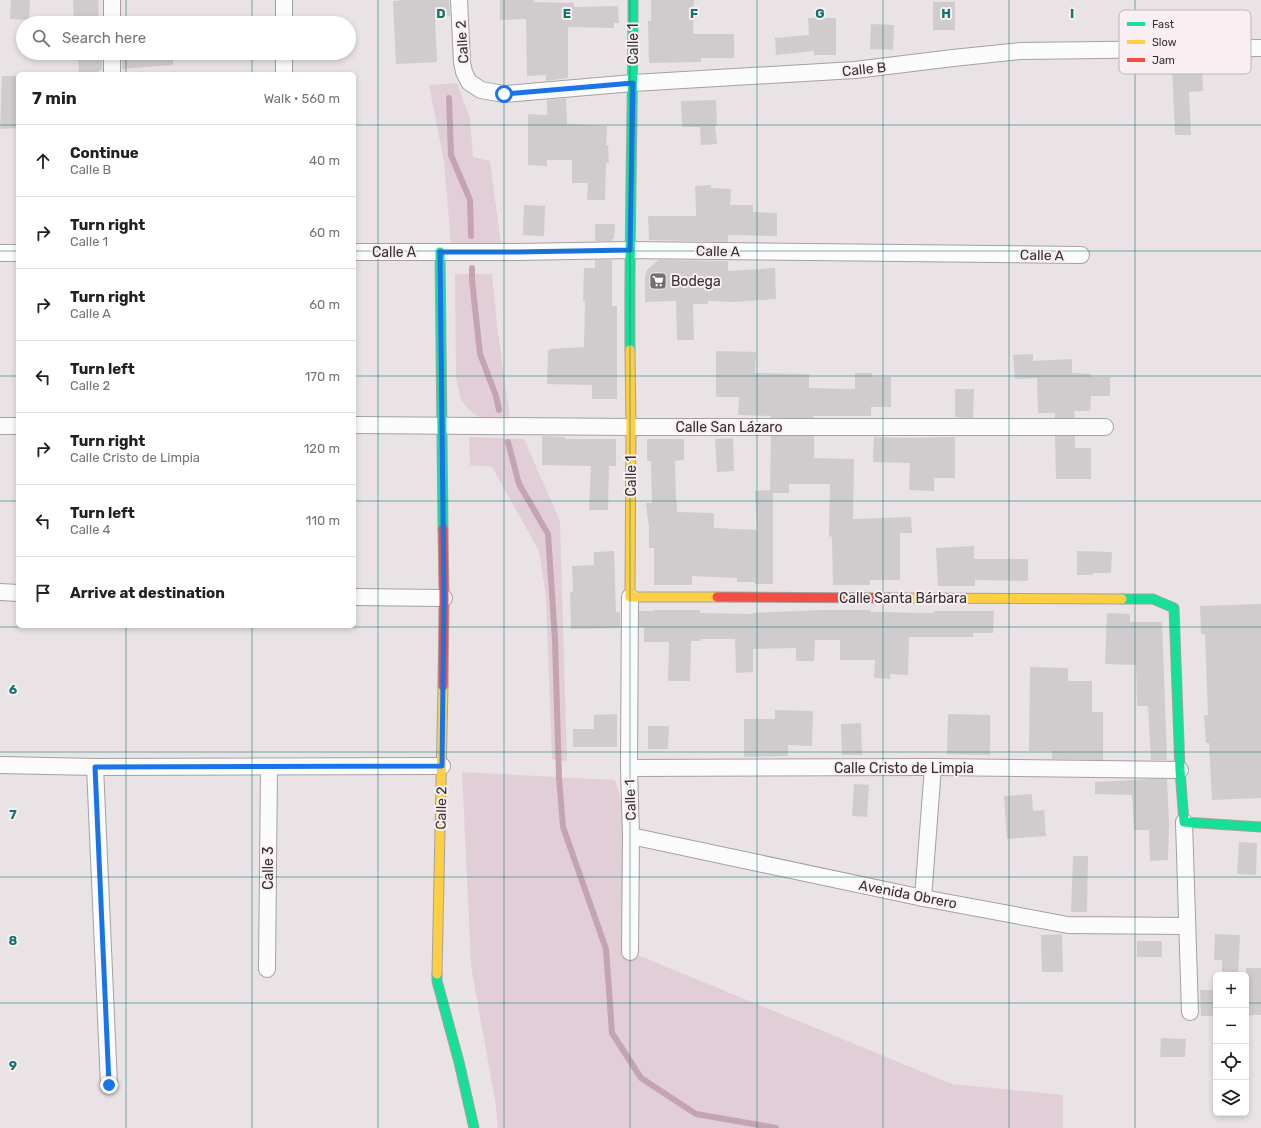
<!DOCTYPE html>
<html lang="en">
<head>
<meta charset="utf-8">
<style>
  body { margin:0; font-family:Rubik,sans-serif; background:#f2f2f2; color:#202124 }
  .controls { position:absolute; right:12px; bottom:12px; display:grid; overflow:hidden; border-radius:6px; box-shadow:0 2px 6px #0003 }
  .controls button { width:36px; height:36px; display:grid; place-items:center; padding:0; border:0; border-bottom:1px solid #e0e0e0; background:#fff; color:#202124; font:20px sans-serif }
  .stop { position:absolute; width:12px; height:12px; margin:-9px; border:3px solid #1a73e8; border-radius:50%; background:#fff }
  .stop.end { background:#1a73e8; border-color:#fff; box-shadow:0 1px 4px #0008 }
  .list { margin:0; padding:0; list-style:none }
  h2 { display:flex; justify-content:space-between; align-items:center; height:52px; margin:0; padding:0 16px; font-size:17px }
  h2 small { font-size:13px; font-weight:400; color:#757577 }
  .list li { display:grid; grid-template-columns:26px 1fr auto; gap:12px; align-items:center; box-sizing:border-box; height:72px; padding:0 16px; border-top:1px solid #e0e0e0 }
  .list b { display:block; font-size:15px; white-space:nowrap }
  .list p { margin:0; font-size:13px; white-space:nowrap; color:#757577 }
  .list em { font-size:13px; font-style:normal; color:#757577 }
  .icon { flex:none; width:22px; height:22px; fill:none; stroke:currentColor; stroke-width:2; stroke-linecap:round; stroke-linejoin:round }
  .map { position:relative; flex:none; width:1261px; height:1128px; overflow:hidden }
  .search { position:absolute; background:#fff; box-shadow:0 2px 6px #0003; left:16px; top:16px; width:340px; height:44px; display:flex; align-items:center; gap:10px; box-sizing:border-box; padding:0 14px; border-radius:22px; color:#757577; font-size:15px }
  .panel { position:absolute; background:#fff; box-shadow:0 2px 6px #0003; left:16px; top:72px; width:340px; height:556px; border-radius:6px }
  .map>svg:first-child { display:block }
  .grass { fill:#e2ced6 }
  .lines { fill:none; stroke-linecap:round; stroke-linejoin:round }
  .stream { stroke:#c5a4b2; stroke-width:6 }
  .building { fill:#d0cbcd }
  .street-casing { stroke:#a5a0a2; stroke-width:18 }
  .fast-casing { stroke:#a5a0a2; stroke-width:11 }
  .slow-casing { stroke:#a5a0a2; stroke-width:11 }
  .jam-casing { stroke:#a5a0a2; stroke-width:11 }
  .street { stroke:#fcfbfb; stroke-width:16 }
  .fast { stroke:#16e098; stroke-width:9 }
  .slow { stroke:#ffcf43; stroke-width:9 }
  .jam { stroke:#f24e42; stroke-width:9 }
  .route { stroke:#1a73e8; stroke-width:5 }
  .grid { fill:none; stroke:#0f766e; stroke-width:1; stroke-opacity:0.55 }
  .labels { text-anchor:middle; stroke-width:4; stroke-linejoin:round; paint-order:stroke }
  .street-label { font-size:14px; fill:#343031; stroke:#f9eef2 }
  .poi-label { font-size:14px; fill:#343031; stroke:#f9eef2; text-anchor:start }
  .key { fill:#f9eef2; stroke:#beb5b8; stroke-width:1 }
  .key-label { font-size:11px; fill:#343031 }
  .grid-label { font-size:13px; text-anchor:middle; font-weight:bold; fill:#0f766e; stroke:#f9eef2; stroke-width:4; stroke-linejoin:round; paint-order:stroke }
</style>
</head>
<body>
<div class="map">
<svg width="1261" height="1128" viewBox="0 0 1261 1128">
  <rect width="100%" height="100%" fill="#e9e3e6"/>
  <!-- grass -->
  <g class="grass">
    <polygon points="457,83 470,119 473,157 490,161 501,245 451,244 444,161 429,85"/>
    <polygon points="455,274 492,274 497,325 510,419 490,421 479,417 469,410 461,400 456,377"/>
    <polygon points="469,437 524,439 560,521 567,761 552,759 546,596 539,551 492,467 470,465"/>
    <polygon points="462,772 615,780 631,836 630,952 952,1084 1063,1095 1063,1128 498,1128 495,1100 471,966"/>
  </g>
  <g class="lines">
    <!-- stream -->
    <g class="stream">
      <polyline points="449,98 451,155 470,200 471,236"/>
      <polyline points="472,268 472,280 480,354 496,396 499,410"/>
      <polyline points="508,442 519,484 548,534 555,639 559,777 563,827 606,949 612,1033 641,1078 696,1114 776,1128"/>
    </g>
  </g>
  <!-- building -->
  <g class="building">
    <polygon points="11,0 30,0 29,20 10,19"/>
    <polygon points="73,0 98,0 99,23 74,23"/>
    <polygon points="405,0 449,0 450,16 435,17 437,62 396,64 393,1"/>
    <polygon points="500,0 534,0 534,2 574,3 574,7 618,6 619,23 614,23 614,28 568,27 568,78 546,81 546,75 527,76 526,19 500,20"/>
    <polygon points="651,0 694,0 693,34 734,34 734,58 701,58 701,62 649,63 648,21 651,21"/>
    <rect x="933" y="2" width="22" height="28"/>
    <polygon points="808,18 836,18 836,55 814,55 814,51 776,55 775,38 809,35"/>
    <polygon points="871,24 894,25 893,50 870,49"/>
    <polygon points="78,53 102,53 102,70 99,70 99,74 79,74"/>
    <polygon points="122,53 173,53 173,65 122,69"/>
    <polygon points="1202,64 1203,91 1189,92 1191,135 1175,135 1172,65"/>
    <polygon points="2,76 18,76 18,128 0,129"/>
    <polygon points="566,98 567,124 607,126 606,145 608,145 609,163 606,163 605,200 587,200 588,183 572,183 572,160 547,160 547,166 528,165 528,114 547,115 547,100"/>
    <polygon points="716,100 717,126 715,126 717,144 701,145 700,127 682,127 681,101"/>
    <polygon points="711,185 711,188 731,189 730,205 753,205 753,212 777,213 777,236 728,235 728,242 649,240 648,216 696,216 695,186"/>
    <polygon points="524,205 545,206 544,236 523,235"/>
    <polygon points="595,224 615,224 614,239 612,239 612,241 595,241"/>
    <polygon points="595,260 612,260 612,306 617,306 617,399 592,399 592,385 547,384 548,350 550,350 550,349 584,347 585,301 583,301 584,268 595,268"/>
    <polygon points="658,260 728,261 728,271 775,268 776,299 734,302 708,301 708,304 693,304 694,340 677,340 676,301 645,302 645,277 647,270"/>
    <polygon points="716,351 756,352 755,373 809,374 809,388 855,389 855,373 872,373 872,377 891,377 891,407 871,407 871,416 813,416 813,418 771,418 771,416 738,415 739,397 716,397"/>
    <polygon points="1033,354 1033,361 1072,359 1072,373 1091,374 1091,377 1110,377 1110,396 1091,396 1090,411 1074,411 1075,418 1055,418 1055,413 1038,413 1037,378 1015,379 1013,355"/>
    <polygon points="955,389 974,389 973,418 955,417"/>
    <polygon points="542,436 565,437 565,439 616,439 616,466 609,466 608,510 589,510 591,466 542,465"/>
    <polygon points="771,436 814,436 814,458 854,459 853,519 911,517 912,533 900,533 900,580 870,580 870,585 833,585 832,537 829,536 830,484 789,484 789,493 773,493 773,584 755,584 755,582 737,582 737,578 692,576 692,585 654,585 654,548 649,548 649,523 648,523 646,503 652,503 651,461 647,461 647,439 684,439 684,460 675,461 676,502 677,501 677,512 714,513 714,528 757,530 755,491 770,490"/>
    <polygon points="1055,436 1075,436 1075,448 1091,448 1091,479 1056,479"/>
    <polygon points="874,437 905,438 955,437 955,478 934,478 934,491 909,490 910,463 873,462"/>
    <polygon points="733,438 734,471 717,472 715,439"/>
    <polygon points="974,546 974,559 1028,559 1028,581 975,580 975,586 938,586 936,548"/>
    <polygon points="614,551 616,612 620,612 620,628 571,629 570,592 573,592 572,566 594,565 594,552"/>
    <polygon points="1077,551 1112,552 1111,573 1093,573 1093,575 1077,575"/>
    <polygon points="1261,604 1261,798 1212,800 1209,743 1206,743 1204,715 1208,715 1205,634 1201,634 1200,606"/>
    <polygon points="654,610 700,610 700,613 753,614 753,613 822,610 871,610 871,612 934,613 934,611 994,611 993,633 973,633 973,637 909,637 908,675 890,674 890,679 874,678 875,660 840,660 840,640 815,640 814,661 796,661 796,648 753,649 753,672 736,673 735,639 701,639 701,641 691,641 690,681 668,681 669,642 644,642 644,627 639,627 639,611 654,611"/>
    <polygon points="1107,613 1130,614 1130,622 1162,622 1167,760 1151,760 1148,706 1137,706 1136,665 1105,664"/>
    <polygon points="1030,667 1068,668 1068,681 1092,681 1092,712 1103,712 1103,760 1052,759 1052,751 1029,751"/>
    <polygon points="775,710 813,711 812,746 788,745 788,756 744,757 744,719 775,719"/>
    <polygon points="617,714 617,747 573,747 573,729 594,729 594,715"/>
    <polygon points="948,714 990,715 990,755 947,754"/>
    <polygon points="861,723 862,755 842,755 841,724"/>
    <polygon points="648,726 669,726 668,749 648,749"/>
    <polygon points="1151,779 1167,779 1169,823 1168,860 1150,861 1149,830 1134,830 1132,795 1095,794 1095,782"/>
    <polygon points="854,784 869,785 867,817 852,816"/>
    <polygon points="1032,794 1033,811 1044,810 1046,836 1007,839 1004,796"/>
    <polygon points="1239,842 1257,843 1256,875 1237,874"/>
    <polygon points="1073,856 1088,856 1087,912 1071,912"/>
    <polygon points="1062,934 1063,972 1042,972 1041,935"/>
    <polygon points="1215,934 1240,935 1238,975 1222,975 1222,960 1214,960"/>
    <rect x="1137" y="941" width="25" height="16"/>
    <rect x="1246" y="968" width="15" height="47"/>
    <polygon points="1200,990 1216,990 1216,1016 1201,1016"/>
    <polygon points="1161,1038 1186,1039 1185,1057 1160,1057"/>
  </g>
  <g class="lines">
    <!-- street casing -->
    <g class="street-casing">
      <g id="street">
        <polyline points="284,0 284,23"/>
        <polyline points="459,0 462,62 464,72 469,82 481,90 504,94 633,83 855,70 953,58 1021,51 1261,48"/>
        <polyline points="112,23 112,0"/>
        <polyline points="284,53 284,74"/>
        <polyline points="112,74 112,53"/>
        <polyline points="354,252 517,252 629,250 1081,255"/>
        <polyline points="0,253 18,253"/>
        <polyline points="354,425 631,427 1105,427"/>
        <polyline points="0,426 18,426"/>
        <polyline points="0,592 18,593"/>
        <polyline points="354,597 444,598"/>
        <polyline points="0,765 95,767 442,766"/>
        <polyline points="95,767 109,1085"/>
        <polyline points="629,768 933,767 1180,770"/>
        <polyline points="1184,822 1190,1012"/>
        <polyline points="631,836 923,898 1068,925 1187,926"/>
        <polyline points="923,898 933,767"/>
        <polyline points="630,952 631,836 629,768 630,597"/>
        <polyline points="267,969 269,767"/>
      </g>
    </g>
    <!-- fast casing -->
    <g class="fast-casing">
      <g id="fast">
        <polyline points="440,252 443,529"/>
        <path d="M630,350C629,233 633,117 633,0"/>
        <polyline points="1122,599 1153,599 1174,608 1180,770 1184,822 1261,827"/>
        <polyline points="437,974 437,981 459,1062 474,1128"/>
      </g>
    </g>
    <!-- slow casing -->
    <g class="slow-casing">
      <g id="slow">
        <polyline points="630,350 631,427 630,597 717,597"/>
        <polyline points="889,598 1122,599"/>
        <polyline points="437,974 443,686"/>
      </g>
    </g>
    <!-- jam casing -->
    <g class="jam-casing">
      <g id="jam">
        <polyline points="717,597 889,598"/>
        <polyline points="443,686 444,598 443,529"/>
      </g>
    </g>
    <!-- street -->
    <use href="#street" class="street"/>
    <!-- fast -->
    <use href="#fast" class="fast"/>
    <!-- slow -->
    <use href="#slow" class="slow"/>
    <!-- jam -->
    <use href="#jam" class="jam"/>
  </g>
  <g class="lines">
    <!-- route -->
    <polyline class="route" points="109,1085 95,767 442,766 444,598 440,252 517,252 630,250 633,83 504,94"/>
  </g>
  <!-- grid -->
  <path class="grid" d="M126,0V23M252,0V23M378,0V1128M504,0V1128M630,0V1128M757,0V1128M883,0V1128M1009,0V1128M1135,0V1128M126,53V74M252,53V74M0,125H18M354,125H1261M0,251H18M354,251H1261M0,376H18M354,376H1261M0,501H18M354,501H1261M126,626V1128M252,626V1128M0,627H1261M0,752H1261M0,877H1261M0,1003H1216M1246,1003H1261"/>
  <!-- icons -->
  <defs>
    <g id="supermarket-square" transform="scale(0.9)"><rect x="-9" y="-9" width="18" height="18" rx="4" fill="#736f70" stroke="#f9eef2"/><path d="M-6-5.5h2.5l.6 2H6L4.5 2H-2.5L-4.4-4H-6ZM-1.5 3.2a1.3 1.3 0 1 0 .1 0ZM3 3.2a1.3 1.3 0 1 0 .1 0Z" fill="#fff"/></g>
  </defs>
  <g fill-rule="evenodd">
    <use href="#supermarket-square" x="658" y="281"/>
  </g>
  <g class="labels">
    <!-- street labels -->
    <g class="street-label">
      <text transform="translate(462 42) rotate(-94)" y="5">Calle 2</text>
      <text transform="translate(633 44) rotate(-90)" y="5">Calle 1</text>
      <text transform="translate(864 69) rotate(-6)" y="5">Calle B</text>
      <text transform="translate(718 251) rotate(1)" y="5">Calle A</text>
      <text x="394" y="257">Calle A</text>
      <text transform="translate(1042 255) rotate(1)" y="5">Calle A</text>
      <text x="729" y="432">Calle San Lázaro</text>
      <text transform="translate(631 476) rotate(-90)" y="5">Calle 1</text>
      <text x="903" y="603">Calle Santa Bárbara</text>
      <text x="904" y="773">Calle Cristo de Limpia</text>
      <text transform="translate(630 800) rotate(-92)" y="5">Calle 1</text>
      <text transform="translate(441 808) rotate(-89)" y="5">Calle 2</text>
      <text transform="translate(268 868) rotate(-90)" y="5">Calle 3</text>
      <text transform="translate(908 894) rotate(11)" y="5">Avenida Obrero</text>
    </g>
    <!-- poi labels -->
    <g class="poi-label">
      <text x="671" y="286">Bodega</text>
    </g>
  </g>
  <!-- legend -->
  <rect x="1119" y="10" width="132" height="64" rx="6" class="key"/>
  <rect x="1127" y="22" width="18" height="4" fill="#16e098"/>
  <rect x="1127" y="40" width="18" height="4" fill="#ffcf43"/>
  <rect x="1127" y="58" width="18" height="4" fill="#f24e42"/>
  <g class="key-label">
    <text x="1152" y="28">Fast</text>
    <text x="1152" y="46">Slow</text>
    <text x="1152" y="64">Jam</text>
  </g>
  <g class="grid-label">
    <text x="441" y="18">D</text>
    <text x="567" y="18">E</text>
    <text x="694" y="18">F</text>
    <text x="820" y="18">G</text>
    <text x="946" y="18">H</text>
    <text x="1072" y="18">I</text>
    <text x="13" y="694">6</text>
    <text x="13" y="819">7</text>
    <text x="13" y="945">8</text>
    <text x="13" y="1070">9</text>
  </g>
</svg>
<div class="controls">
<button>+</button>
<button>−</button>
<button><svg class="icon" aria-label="locate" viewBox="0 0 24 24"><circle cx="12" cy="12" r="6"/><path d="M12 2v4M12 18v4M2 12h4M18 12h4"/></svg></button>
<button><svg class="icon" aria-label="layers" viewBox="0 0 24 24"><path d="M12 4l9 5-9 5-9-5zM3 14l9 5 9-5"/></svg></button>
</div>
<div class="stop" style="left:504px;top:94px"></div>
<div class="stop end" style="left:109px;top:1085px"></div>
<div class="search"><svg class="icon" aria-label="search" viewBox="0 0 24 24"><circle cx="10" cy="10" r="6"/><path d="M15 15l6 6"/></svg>Search here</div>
<section class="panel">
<h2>7 min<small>Walk · 560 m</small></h2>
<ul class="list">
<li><svg class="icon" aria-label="ahead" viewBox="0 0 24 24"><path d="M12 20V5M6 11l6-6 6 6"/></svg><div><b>Continue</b><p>Calle B</p></div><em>40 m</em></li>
<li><svg class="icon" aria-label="right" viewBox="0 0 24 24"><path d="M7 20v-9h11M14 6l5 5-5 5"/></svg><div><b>Turn right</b><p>Calle 1</p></div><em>60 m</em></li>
<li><svg class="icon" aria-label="right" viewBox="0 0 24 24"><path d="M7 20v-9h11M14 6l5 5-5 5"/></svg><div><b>Turn right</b><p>Calle A</p></div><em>60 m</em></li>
<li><svg class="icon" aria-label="left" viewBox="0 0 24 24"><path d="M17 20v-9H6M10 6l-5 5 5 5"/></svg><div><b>Turn left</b><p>Calle 2</p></div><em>170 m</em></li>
<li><svg class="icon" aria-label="right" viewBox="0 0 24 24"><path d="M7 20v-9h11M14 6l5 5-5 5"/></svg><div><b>Turn right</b><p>Calle Cristo de Limpia</p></div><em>120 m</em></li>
<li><svg class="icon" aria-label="left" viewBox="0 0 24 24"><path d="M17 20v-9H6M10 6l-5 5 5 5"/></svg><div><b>Turn left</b><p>Calle 4</p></div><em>110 m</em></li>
<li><svg class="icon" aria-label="arrive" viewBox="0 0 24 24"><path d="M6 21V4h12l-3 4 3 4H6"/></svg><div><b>Arrive at destination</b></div></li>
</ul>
</section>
</div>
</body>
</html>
